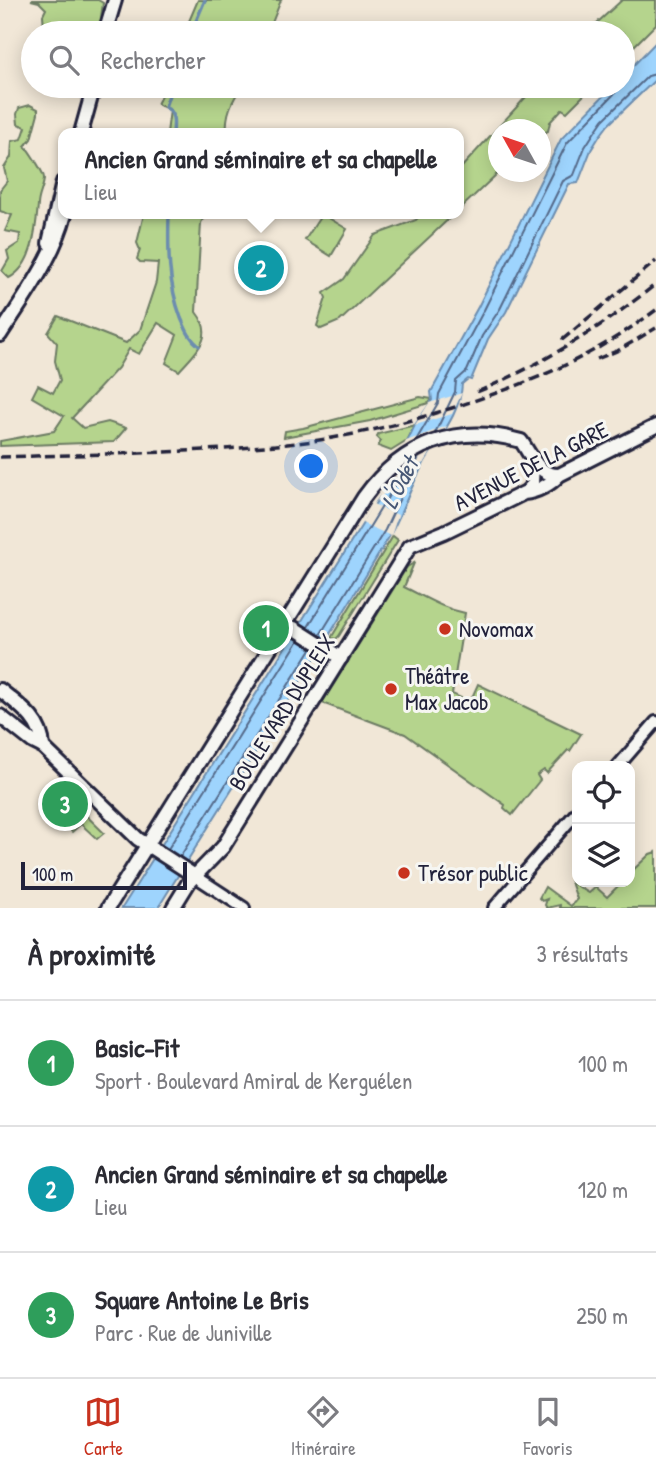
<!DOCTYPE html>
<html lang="fr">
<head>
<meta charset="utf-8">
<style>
  body { margin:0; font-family:"Patrick Hand",sans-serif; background:#f2f2f3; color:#2b2b33 }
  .controls { position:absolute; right:21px; bottom:21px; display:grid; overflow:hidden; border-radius:14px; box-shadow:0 4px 18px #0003 }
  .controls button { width:63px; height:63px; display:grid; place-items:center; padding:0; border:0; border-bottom:2px solid #e1e1e2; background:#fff; color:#2b2b33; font:35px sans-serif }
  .compass { position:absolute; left:488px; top:119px; width:63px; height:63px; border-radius:50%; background:#fff; box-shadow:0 4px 18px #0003; rotate:310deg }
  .scale { position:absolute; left:21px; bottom:18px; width:166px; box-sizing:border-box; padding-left:7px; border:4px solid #22223b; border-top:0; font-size:19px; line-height:24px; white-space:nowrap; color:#22223b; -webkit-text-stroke:5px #f6f6f2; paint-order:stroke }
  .you { position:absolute; left:312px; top:467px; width:24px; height:24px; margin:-18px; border:5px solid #fff; border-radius:50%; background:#1a73e8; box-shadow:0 0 0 10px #1a73e833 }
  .badge { display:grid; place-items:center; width:46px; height:46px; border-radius:50%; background:#c8321e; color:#fff; font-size:23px; font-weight:700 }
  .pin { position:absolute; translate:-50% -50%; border:4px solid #fff; box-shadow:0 2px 7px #0006 }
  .popup { position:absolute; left:58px; top:128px; width:406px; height:91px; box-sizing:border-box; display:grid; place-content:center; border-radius:14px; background:#fff; filter:drop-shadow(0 2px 5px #0005); font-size:23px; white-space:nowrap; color:#7c7c81 }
  .popup b { font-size:26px; color:#2b2b33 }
  .popup::after { content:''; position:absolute; left:50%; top:100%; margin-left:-14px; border:14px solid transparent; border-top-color:#fff }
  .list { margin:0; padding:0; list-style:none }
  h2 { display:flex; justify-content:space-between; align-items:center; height:91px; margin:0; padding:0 28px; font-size:30px }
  h2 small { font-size:23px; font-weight:400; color:#7c7c81 }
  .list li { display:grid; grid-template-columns:46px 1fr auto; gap:21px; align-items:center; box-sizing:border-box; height:126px; padding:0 28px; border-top:2px solid #e1e1e2 }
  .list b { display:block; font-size:26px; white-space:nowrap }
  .list p { margin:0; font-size:23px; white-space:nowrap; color:#7c7c81 }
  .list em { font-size:23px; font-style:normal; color:#7c7c81 }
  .icon { flex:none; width:38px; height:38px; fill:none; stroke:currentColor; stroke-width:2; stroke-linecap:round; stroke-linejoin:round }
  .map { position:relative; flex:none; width:656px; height:908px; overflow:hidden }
  .search { position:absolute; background:#fff; box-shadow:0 4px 18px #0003; left:21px; right:21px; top:21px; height:77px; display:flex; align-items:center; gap:18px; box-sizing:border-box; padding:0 24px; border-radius:38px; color:#7c7c81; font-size:26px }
  .sheet { height:469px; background:#fff }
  nav { display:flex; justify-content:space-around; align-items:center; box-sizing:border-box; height:98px; border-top:2px solid #e1e1e2; background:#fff; font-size:19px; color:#7c7c81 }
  nav a { display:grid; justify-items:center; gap:4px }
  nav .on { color:#c8321e }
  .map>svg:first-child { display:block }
  .green { fill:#b5d48d; stroke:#6c7b64; stroke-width:2 }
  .water { fill:#9ed4fd; stroke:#6c8daf; stroke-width:2 }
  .pier { fill:#f1e7d7 }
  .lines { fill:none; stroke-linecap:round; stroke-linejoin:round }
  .shore { stroke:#546989; stroke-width:2 }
  .stream { stroke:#6c8daf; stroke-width:3.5 }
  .tertiary-casing { stroke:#22223b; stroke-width:16 }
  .secondary-casing { stroke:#22223b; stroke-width:18 }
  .tertiary { stroke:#f6f6f2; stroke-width:10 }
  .secondary { stroke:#f6f6f2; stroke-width:12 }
  .rail { stroke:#22223b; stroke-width:3.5; stroke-dasharray:10 5; stroke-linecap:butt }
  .poi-dot { fill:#c8321e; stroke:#f6f6f2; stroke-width:2.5 }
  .labels { text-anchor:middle; stroke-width:6; stroke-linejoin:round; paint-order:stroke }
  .street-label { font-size:23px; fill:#22223b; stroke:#f6f6f2 }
  .poi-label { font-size:23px; fill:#22223b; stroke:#f6f6f2; text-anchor:start }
  .water-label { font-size:24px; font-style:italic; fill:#475775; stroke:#f6f6f2 }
</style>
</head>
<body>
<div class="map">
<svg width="656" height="908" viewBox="0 0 656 908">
  <rect width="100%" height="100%" fill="#f1e7d7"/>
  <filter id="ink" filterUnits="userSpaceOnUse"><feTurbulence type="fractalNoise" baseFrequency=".0143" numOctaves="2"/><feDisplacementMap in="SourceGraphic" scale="14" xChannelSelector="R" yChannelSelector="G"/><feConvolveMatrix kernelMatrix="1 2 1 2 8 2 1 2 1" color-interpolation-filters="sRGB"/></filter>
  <g filter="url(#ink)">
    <!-- green -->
    <g class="green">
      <polygon points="31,0 98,0 103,3 99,32 38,33 44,28 43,15 46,9 39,2"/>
      <polygon points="198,0 281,0 268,33 184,33"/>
      <polygon points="622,0 656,0 656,24 623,57 623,33 586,33"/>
      <path d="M166,86H242C232,101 225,114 227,133H167L170,110L157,104Z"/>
      <polygon points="536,86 593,86 567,112 562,109 550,122 548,131 541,134 540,130 498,130 499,172 459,210 459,170"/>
      <path d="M30,105L38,109V113L31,139L25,146C29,150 44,173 44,178C44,187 38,196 38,205C36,228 33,266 9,278L2,271L9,259L7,251L19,243L20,234L5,231L12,215L0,211V190L7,181L4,168L11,157L12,141L22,139L26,127L18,124L17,114L19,108Z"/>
      <path d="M144,214H205L201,223L196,312C216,337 196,352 179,371L166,363L177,335L158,323L139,354L129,349L118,368L72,418L83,428L108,422L126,428L114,442L0,446V441L54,431L64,416L32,397L38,385L53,393L60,380L55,361L57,343L48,333L58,316L126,343L140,330L156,282L158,263L140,262L137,259L140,250L137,243Z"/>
      <polygon points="322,214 347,229 331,256 305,240"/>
      <polygon points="421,214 454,214 340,321 321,329 317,326 326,298 324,293 344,279 375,235 416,220"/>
      <polygon points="420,397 432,399 429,403 370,421 284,437 285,431 303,428"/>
      <polygon points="415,425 407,441 391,451 378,446 381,441 377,437 378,434"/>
      <polygon points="393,536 398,540 339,636 336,639 331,638"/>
      <path d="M414,563L404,587C425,597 441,608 465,613L452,694L470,702L478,684L581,734L570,751L568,750L547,773L544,770L537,775L540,780L512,815L504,808L505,805L405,734L322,703L407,567Z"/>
      <polygon points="53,783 104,833 97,839 81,824 72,832 62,823 68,814 45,793"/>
      <polygon points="656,852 656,908 560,908 560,905 547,908 545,905 547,899 542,901 539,898 545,887 571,906 577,899 571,882 589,893 596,887 607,897 622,882 630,882 630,873 650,854"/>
    </g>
    <!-- water -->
    <path class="water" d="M656,42V79L608,125L599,137L591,150L578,183L569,184L506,312L488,339L471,380L468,379L462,384C461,413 437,440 423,465C410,488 402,514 389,537C315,662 234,784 158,908H122L385,488L415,425L432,400L431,392L478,307L561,139L613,86H623V76Z"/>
    <!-- pier -->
    <g class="pier">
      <polygon points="462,393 452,414 415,425 429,403"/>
      <polygon points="447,426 425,462 404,474 376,502 406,441"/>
      <polygon points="373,504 398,515 391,536 362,523"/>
    </g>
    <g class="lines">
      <!-- shore -->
      <g class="shore">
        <polyline points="435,433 455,392 456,381 467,371 482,336 500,309 563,181 574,175 585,147 594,133 603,120 648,76 656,74"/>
        <polyline points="415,442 438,403 439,394 484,310 567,143 615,93 617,86"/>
        <polyline points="308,627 391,492 402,468"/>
        <polyline points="320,635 385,530 419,457"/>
        <polyline points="168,849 299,640"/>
        <polyline points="180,857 311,649"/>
      </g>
      <!-- stream -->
      <g class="stream">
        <polyline points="191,33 205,0"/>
        <path d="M172,86L165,107C175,112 174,123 173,133"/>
        <path d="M169,214C168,251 168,283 181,318C186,329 189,338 199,346"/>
      </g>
      <!-- tertiary casing -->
      <g class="tertiary-casing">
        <g id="tertiary">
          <polyline points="524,493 533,483 534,463"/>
          <polyline points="618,766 656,722"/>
          <polyline points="195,876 244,908"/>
          <polyline points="494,908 577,812"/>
        </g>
      </g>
      <!-- secondary casing -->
      <g class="secondary-casing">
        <g id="secondary">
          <polyline points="105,33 115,0"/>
          <polyline points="81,133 94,86"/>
          <polyline points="49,243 63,182"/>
          <path d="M0,335C24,298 54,257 65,214"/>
          <polyline points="283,627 294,628 341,658"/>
          <path d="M0,690C20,706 42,720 43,747"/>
          <polyline points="0,716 33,742 43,747 138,839 195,876"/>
          <path d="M108,908L364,497C403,443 458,423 521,441C532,456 537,475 559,475"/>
          <path d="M173,908L189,882L223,847L410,546L444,532L524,493C537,492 551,484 559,475L656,426"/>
        </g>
      </g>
      <!-- tertiary -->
      <use href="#tertiary" class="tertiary"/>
      <!-- secondary -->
      <use href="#secondary" class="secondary"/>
      <!-- rail -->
      <g class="rail">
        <polyline points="562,340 656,261"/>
        <polyline points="597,359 619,350 656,328"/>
        <path d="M477,392C541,365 601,328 656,284"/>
        <path d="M0,457C99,454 199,453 297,443C350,437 401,424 452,408C532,382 587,361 656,310"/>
      </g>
    </g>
  </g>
  <!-- markers -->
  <g class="poi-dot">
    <circle cx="445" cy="629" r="7"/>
    <circle cx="391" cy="689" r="7"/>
    <circle cx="404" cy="873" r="7"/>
  </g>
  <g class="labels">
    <!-- street labels -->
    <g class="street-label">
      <text transform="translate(531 466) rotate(-27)" y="8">AVENUE DE LA GARE</text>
      <text transform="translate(282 712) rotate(-58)" y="8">BOULEVARD DUPLEIX</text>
    </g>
    <!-- poi labels -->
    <g class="poi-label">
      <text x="459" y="637">Novomax</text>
      <text x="405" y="684">Théâtre<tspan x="405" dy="26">Max Jacob</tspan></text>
      <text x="418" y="881">Trésor public</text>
    </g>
    <!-- water labels -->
    <g class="water-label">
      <text transform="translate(400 483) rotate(-63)" y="8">L'Odet</text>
    </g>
  </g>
</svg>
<div class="controls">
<button><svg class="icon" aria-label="locate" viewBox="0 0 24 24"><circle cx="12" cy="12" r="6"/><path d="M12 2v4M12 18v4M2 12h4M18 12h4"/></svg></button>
<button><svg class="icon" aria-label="layers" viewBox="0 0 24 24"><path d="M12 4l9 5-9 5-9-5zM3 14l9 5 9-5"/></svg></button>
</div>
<svg class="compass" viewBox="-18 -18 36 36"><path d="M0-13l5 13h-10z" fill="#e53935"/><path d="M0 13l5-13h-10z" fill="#7c7c81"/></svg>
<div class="scale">100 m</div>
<div class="you"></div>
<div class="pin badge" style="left:266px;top:628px;background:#2e9e5b">1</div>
<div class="pin badge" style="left:261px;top:268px;background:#0f9aa8">2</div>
<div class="popup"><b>Ancien Grand séminaire et sa chapelle</b>Lieu</div>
<div class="pin badge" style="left:65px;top:804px;background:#2e9e5b">3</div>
<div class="search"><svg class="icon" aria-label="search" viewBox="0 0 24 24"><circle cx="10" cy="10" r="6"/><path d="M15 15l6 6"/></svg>Rechercher</div>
</div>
<section class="sheet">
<h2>À proximité<small>3 résultats</small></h2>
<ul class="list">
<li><span class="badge" style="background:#2e9e5b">1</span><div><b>Basic-Fit</b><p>Sport · Boulevard Amiral de Kerguélen</p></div><em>100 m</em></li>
<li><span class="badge" style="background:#0f9aa8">2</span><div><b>Ancien Grand séminaire et sa chapelle</b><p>Lieu</p></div><em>120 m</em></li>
<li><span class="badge" style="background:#2e9e5b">3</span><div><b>Square Antoine Le Bris</b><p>Parc · Rue de Juniville</p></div><em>250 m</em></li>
</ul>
</section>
<nav>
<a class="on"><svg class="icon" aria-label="map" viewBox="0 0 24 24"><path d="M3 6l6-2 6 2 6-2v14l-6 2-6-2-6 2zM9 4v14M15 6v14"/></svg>Carte</a>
<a><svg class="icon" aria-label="directions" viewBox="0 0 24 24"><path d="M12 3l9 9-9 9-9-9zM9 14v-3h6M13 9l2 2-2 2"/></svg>Itinéraire</a>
<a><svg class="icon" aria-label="saved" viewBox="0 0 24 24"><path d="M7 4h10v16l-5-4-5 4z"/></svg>Favoris</a>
</nav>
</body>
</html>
